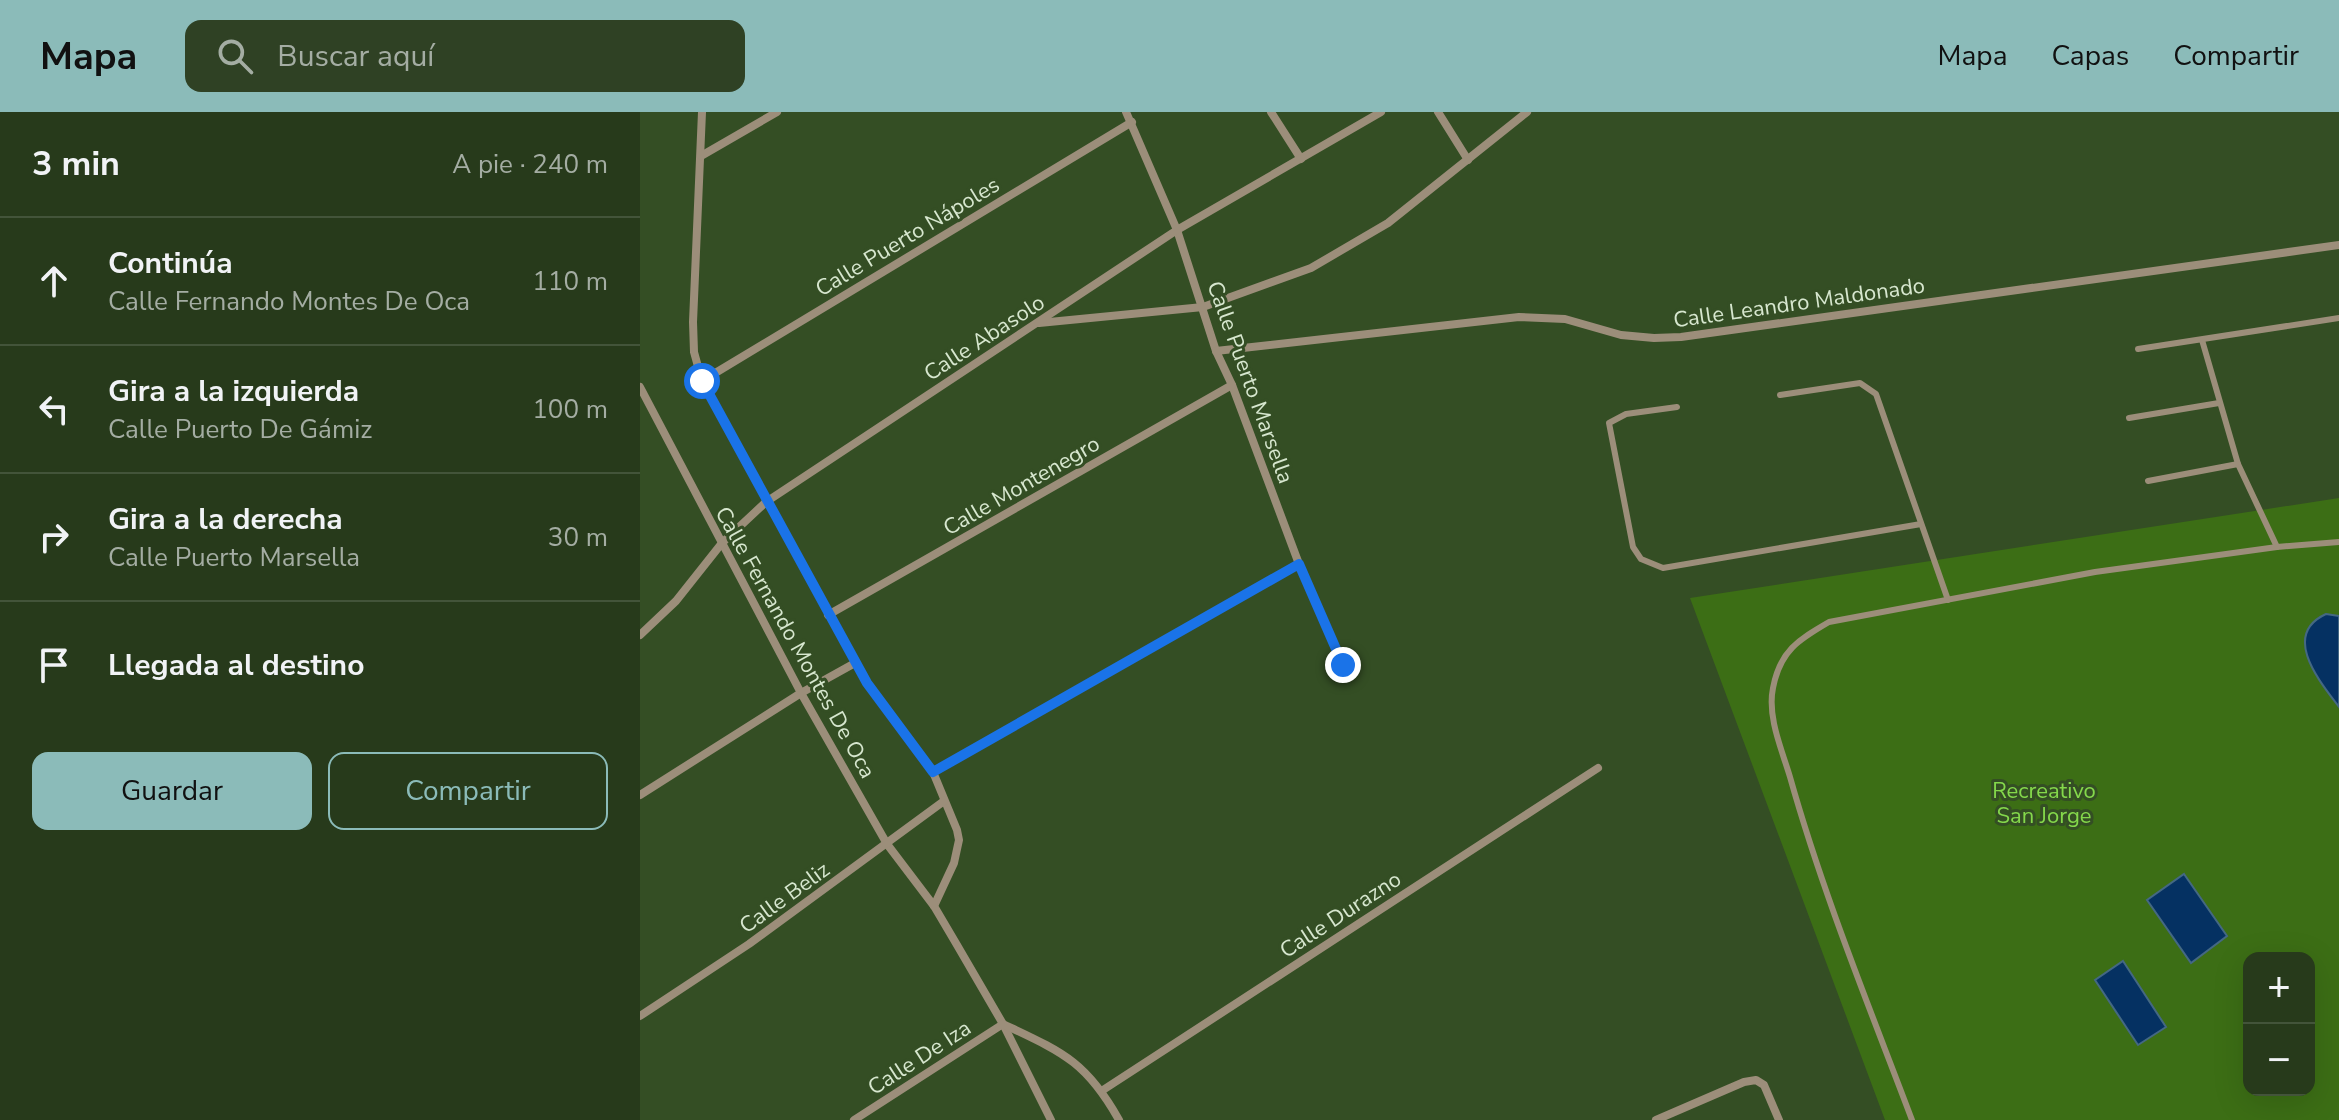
<!DOCTYPE html>
<html lang="es">
<head>
<meta charset="utf-8">
<style>
  body { margin:0; font-family:"Nunito Sans",sans-serif; background:#2f4124; color:#f1f3f6 }
  .controls { position:absolute; right:24px; bottom:24px; display:grid; overflow:hidden; border-radius:16px; box-shadow:0 8px 32px #0002 }
  .controls button { width:72px; height:72px; display:grid; place-items:center; padding:0; border:0; border-bottom:2px solid #43543a; background:#273a1b; color:#f1f3f6; font:40px sans-serif }
  .stop { position:absolute; width:24px; height:24px; margin:-18px; border:6px solid #1a73e8; border-radius:50%; background:#fff }
  .stop.end { background:#1a73e8; border-color:#fff; box-shadow:0 2px 8px #0008 }
  .list { margin:0; padding:0; list-style:none }
  h2 { display:flex; justify-content:space-between; align-items:center; height:104px; margin:0; padding:0 32px; font-size:34px }
  h2 small { font-size:26px; font-weight:400; color:#a4ada3 }
  .list li { display:grid; grid-template-columns:52px 1fr auto; gap:24px; align-items:center; box-sizing:border-box; height:128px; padding:0 32px; border-top:2px solid #43543a }
  .list b { display:block; font-size:30px; white-space:nowrap }
  .list p { margin:0; font-size:26px; white-space:nowrap; color:#a4ada3 }
  .list em { font-size:26px; font-style:normal; color:#a4ada3 }
  .actions { display:flex; gap:16px; padding:24px 32px }
  .actions a { flex:1; padding:18px 0; border:2px solid #8bbbb9; border-radius:16px; text-align:center; font-size:28px; color:#8bbbb9 }
  .actions .main { background:#8bbbb9; color:#111 }
  .icon { flex:none; width:44px; height:44px; fill:none; stroke:currentColor; stroke-width:2; stroke-linecap:round; stroke-linejoin:round }
  .map { position:relative; flex:none; width:1699px; height:1008px; overflow:hidden }
  header { display:flex; align-items:center; gap:48px; box-sizing:border-box; height:112px; padding:0 40px; background:#8bbbb9; color:#111 }
  header strong { font-size:38px }
  nav { display:flex; gap:44px; margin-inline-start:auto; font-size:28px }
  .search { width:560px; height:72px; background:#2f4124; display:flex; align-items:center; gap:20px; box-sizing:border-box; padding:0 28px; border-radius:16px; color:#a4ada3; font-size:30px }
  main { display:flex }
  aside { flex:1; background:#273a1b }
  .map>svg:first-child { display:block }
  .green { fill:#3c6e15; fill-rule:evenodd }
  .water { fill:#053162; stroke:#446883; stroke-width:2 }
  .lines { fill:none; stroke-linecap:round; stroke-linejoin:round }
  .service { stroke:#9c8e7a; stroke-width:6 }
  .minor { stroke:#9c8e7a; stroke-width:8 }
  .route { stroke:#1a73e8; stroke-width:10 }
  .labels { text-anchor:middle; stroke-width:6; stroke-linejoin:round; paint-order:stroke }
  .street-label { font-size:22px; fill:#d7e7cf; stroke:#344e24 }
  .park-label { font-size:22px; fill:#84d84b; stroke:#344e24 }
</style>
</head>
<body>
<header>
<strong>Mapa</strong>
<div class="search"><svg class="icon" aria-label="search" viewBox="0 0 24 24"><circle cx="10" cy="10" r="6"/><path d="M15 15l6 6"/></svg>Buscar aquí</div>
<nav><a>Mapa</a><a>Capas</a><a>Compartir</a></nav>
</header>
<main>
<aside>
<h2>3 min<small>A pie · 240 m</small></h2>
<ul class="list">
<li><svg class="icon" aria-label="ahead" viewBox="0 0 24 24"><path d="M12 20V5M6 11l6-6 6 6"/></svg><div><b>Continúa</b><p>Calle Fernando Montes De Oca</p></div><em>110 m</em></li>
<li><svg class="icon" aria-label="left" viewBox="0 0 24 24"><path d="M17 20v-9H6M10 6l-5 5 5 5"/></svg><div><b>Gira a la izquierda</b><p>Calle Puerto De Gámiz</p></div><em>100 m</em></li>
<li><svg class="icon" aria-label="right" viewBox="0 0 24 24"><path d="M7 20v-9h11M14 6l5 5-5 5"/></svg><div><b>Gira a la derecha</b><p>Calle Puerto Marsella</p></div><em>30 m</em></li>
<li><svg class="icon" aria-label="arrive" viewBox="0 0 24 24"><path d="M6 21V4h12l-3 4 3 4H6"/></svg><div><b>Llegada al destino</b></div></li>
</ul>
<div class="actions"><a class="main">Guardar</a><a>Compartir</a></div>
</aside>
<div class="map">
<svg width="1699" height="1008" viewBox="0 0 1699 1008">
  <rect width="100%" height="100%" fill="#344e24"/>
  <!-- green -->
  <path class="green" d="M1699,386V1008H1245L1050,486ZM1609,846H1669V978H1609Z"/>
  <!-- water -->
  <g class="water">
    <path d="M1686,502L1699,504V595C1681,571 1640,523 1686,502Z"/>
    <polygon points="1544,762 1587,824 1551,851 1507,788"/>
    <polygon points="1483,849 1526,915 1498,933 1455,868"/>
  </g>
  <g class="lines">
    <!-- service -->
    <g class="service">
      <polyline points="1562,228 1598,352 1637,435"/>
      <polyline points="1498,237 1699,206"/>
      <polyline points="1140,283 1220,271 1236,282 1308,488"/>
      <polyline points="1037,295 986,302 969,311 993,435 1001,447 1023,456 1281,412"/>
      <polyline points="1489,306 1579,291"/>
      <polyline points="1508,369 1598,352"/>
      <path d="M1272,1008C1229,894 1183,782 1150,665C1142,638 1127,605 1133,576C1140,539 1158,528 1189,510L1455,460L1637,435L1699,430"/>
    </g>
    <!-- minor -->
    <g class="minor">
      <polyline points="62,0 53,210 54,240 62,269 227,571 293,660 317,718 319,728 314,751 294,794"/>
      <polyline points="486,0 537,118 576,239 592,273 659,452 703,553"/>
      <polyline points="631,0 661,47"/>
      <polyline points="798,0 828,48"/>
      <polyline points="61,44 137,0"/>
      <polyline points="399,211 563,195 671,156 748,111 887,0"/>
      <polyline points="576,239 879,205 925,207 981,223 1014,226 1041,225 1699,133"/>
      <polyline points="62,269 492,10"/>
      <polyline points="0,275 161,581 247,732 294,794 317,833 363,912 411,1008"/>
      <polyline points="188,503 592,273"/>
      <polyline points="0,523 36,489 82,431 126,390 537,118 741,0"/>
      <polyline points="293,660 659,452"/>
      <polyline points="0,683 161,581 215,551"/>
      <polyline points="0,904 109,832 304,689"/>
      <polyline points="463,978 958,656"/>
      <path d="M214,1008L363,912C422,940 446,949 479,1008"/>
      <polyline points="1016,1008 1104,970 1116,968 1124,973 1139,1008"/>
    </g>
  </g>
  <g class="lines">
    <!-- route -->
    <polyline class="route" points="62,269 227,571 293,660 659,452 703,553"/>
  </g>
  <g class="labels">
    <!-- street labels -->
    <g class="street-label">
      <text transform="translate(267 124) rotate(-31)" y="8">Calle Puerto Nápoles</text>
      <text transform="translate(1159 190) rotate(-8)" y="8">Calle Leandro Maldonado</text>
      <text transform="translate(344 225) rotate(-33)" y="8">Calle Abasolo</text>
      <text transform="translate(611 270) rotate(70)" y="8">Calle Puerto Marsella</text>
      <text transform="translate(381 373) rotate(-30)" y="8">Calle Montenegro</text>
      <text transform="translate(156 530) rotate(61)" y="8">Calle Fernando Montes De Oca</text>
      <text transform="translate(144 785) rotate(-36)" y="8">Calle Beliz</text>
      <text transform="translate(700 802) rotate(-33)" y="8">Calle Durazno</text>
      <text transform="translate(279 945) rotate(-33)" y="8">Calle De Iza</text>
    </g>
    <!-- park labels -->
    <g class="park-label">
      <text x="1404" y="686">Recreativo<tspan x="1404" dy="25">San Jorge</tspan></text>
    </g>
  </g>
</svg>
<div class="controls">
<button>+</button>
<button>−</button>
</div>
<div class="stop" style="left:62px;top:269px"></div>
<div class="stop end" style="left:703px;top:553px"></div>
</div>
</main>
</body>
</html>
